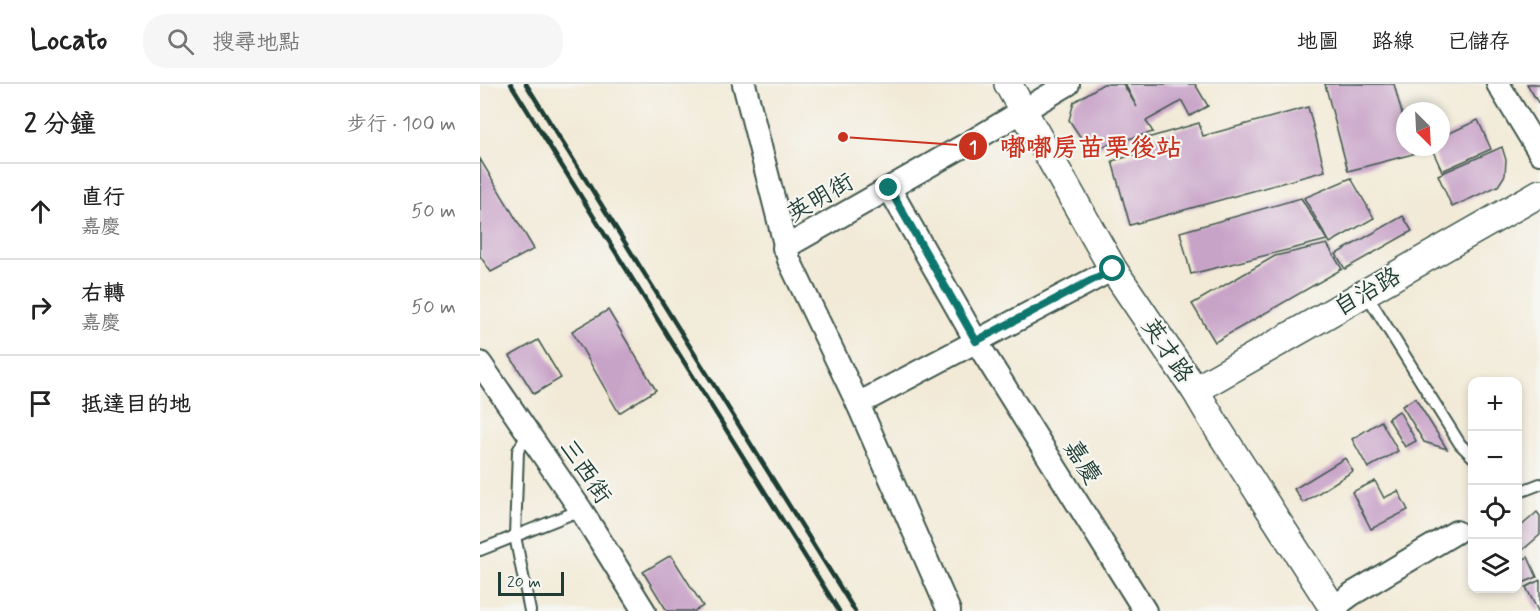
<!DOCTYPE html>
<html lang="zh-TW">
<head>
<meta charset="utf-8">
<style>
  body { margin:0; font-family:Mynerve,"LXGW WenKai TC",sans-serif; background:#f6f6f6; color:#222 }
  .controls { position:absolute; right:18px; bottom:18px; display:grid; overflow:hidden; border-radius:12px; box-shadow:0 3px 9px #0003 }
  .controls button { width:54px; height:54px; display:grid; place-items:center; padding:0; border:0; border-bottom:2px solid #e0e0e0; background:#fff; color:#222; font:30px sans-serif }
  .compass { position:absolute; left:916px; top:18px; width:54px; height:54px; border-radius:50%; background:#fff; box-shadow:0 3px 9px #0003; rotate:156deg }
  .scale { position:absolute; left:18px; bottom:15px; width:66px; box-sizing:border-box; padding-left:6px; border:3px solid #1f3d34; border-top:0; font-size:16px; line-height:21px; white-space:nowrap; color:#1f3d34; -webkit-text-stroke:4px #f6f6f2; paint-order:stroke }
  .stop { position:absolute; width:18px; height:18px; margin:-14px; border:4px solid #0f766e; border-radius:50%; background:#fff }
  .stop.end { background:#0f766e; border-color:#fff; box-shadow:0 2px 6px #0008 }
  .list { margin:0; padding:0; list-style:none }
  h2 { display:flex; justify-content:space-between; align-items:center; height:78px; margin:0; padding:0 24px; font-size:26px }
  h2 small { font-size:20px; font-weight:400; color:#767676 }
  .list li { display:grid; grid-template-columns:39px 1fr auto; gap:18px; align-items:center; box-sizing:border-box; height:96px; padding:0 24px; border-top:2px solid #e0e0e0 }
  .list b { display:block; font-size:22px; white-space:nowrap }
  .list p { margin:0; font-size:20px; white-space:nowrap; color:#767676 }
  .list em { font-size:20px; font-style:normal; color:#767676 }
  .icon { flex:none; width:33px; height:33px; fill:none; stroke:currentColor; stroke-width:2; stroke-linecap:round; stroke-linejoin:round }
  .map { position:relative; flex:none; width:1060px; height:527px; overflow:hidden }
  header { display:flex; align-items:center; gap:36px; box-sizing:border-box; height:84px; padding:0 30px; background:#fff; border-bottom:2px solid #e0e0e0 }
  header strong { font-size:28px }
  nav { display:flex; gap:33px; margin-inline-start:auto; font-size:21px }
  .search { width:420px; height:54px; background:#f6f6f6; display:flex; align-items:center; gap:15px; box-sizing:border-box; padding:0 21px; border-radius:24px; color:#767676; font-size:22px }
  main { display:flex }
  aside { flex:1; background:#fff }
  .map>svg:first-child { display:block }
  .building { fill:#c8a3c8 }
  .lines { fill:none; stroke-linecap:round; stroke-linejoin:round }
  .service-casing { stroke:#3f574c; stroke-width:14 }
  .minor-casing { stroke:#3f574c; stroke-width:26 }
  .tertiary-casing { stroke:#3f574c; stroke-width:30 }
  .service { stroke:#fff; stroke-width:10 }
  .minor { stroke:#fff; stroke-width:22 }
  .tertiary { stroke:#fff; stroke-width:27 }
  .rail { stroke:#1f3d34; stroke-width:4.5 }
  .route { stroke:#0f766e; stroke-width:8 }
  .labels { text-anchor:middle; stroke-width:4.5; stroke-linejoin:round; paint-order:stroke }
  .street-label { font-size:24px; fill:#1f3d34; stroke:#f6f6f2 }
  .leader { fill:none; stroke:#c8321e; stroke-width:2 }
  .callout-dot { fill:#c8321e; stroke:#f6f6f2; stroke-width:2 }
  .mark-label { font-size:18px; text-anchor:middle; font-weight:bold; fill:#fff }
  .callout-label { font-size:26px; text-anchor:middle; font-weight:bold; fill:#c8321e; stroke:#f6f6f2; stroke-width:4.5; stroke-linejoin:round; paint-order:stroke }
</style>
</head>
<body>
<header>
<strong>Locato</strong>
<div class="search"><svg class="icon" aria-label="search" viewBox="0 0 24 24"><circle cx="10" cy="10" r="6"/><path d="M15 15l6 6"/></svg>搜尋地點</div>
<nav><a>地圖</a><a>路線</a><a>已儲存</a></nav>
</header>
<main>
<aside>
<h2>2 分鐘<small>步行 · 100 m</small></h2>
<ul class="list">
<li><svg class="icon" aria-label="ahead" viewBox="0 0 24 24"><path d="M12 20V5M6 11l6-6 6 6"/></svg><div><b>直行</b><p>嘉慶</p></div><em>50 m</em></li>
<li><svg class="icon" aria-label="right" viewBox="0 0 24 24"><path d="M7 20v-9h11M14 6l5 5-5 5"/></svg><div><b>右轉</b><p>嘉慶</p></div><em>50 m</em></li>
<li><svg class="icon" aria-label="arrive" viewBox="0 0 24 24"><path d="M6 21V4h12l-3 4 3 4H6"/></svg><div><b>抵達目的地</b></div></li>
</ul>
</aside>
<div class="map">
<svg width="1060" height="527" viewBox="0 0 1060 527">
  <rect width="100%" height="100%" fill="#f6f6f2"/>
  <filter id="ink" filterUnits="userSpaceOnUse"><feTurbulence type="fractalNoise" baseFrequency=".0167" numOctaves="2"/><feDisplacementMap in="SourceGraphic" scale="12" xChannelSelector="R" yChannelSelector="G"/><feConvolveMatrix kernelMatrix="1 2 1 2 8 2 1 2 1" color-interpolation-filters="sRGB"/></filter>
  <filter id="wash" filterUnits="userSpaceOnUse"><feTurbulence type="fractalNoise" baseFrequency=".008" numOctaves="4" result="noise"/><feDisplacementMap in="SourceGraphic" scale="24" xChannelSelector="R" yChannelSelector="G"/><feGaussianBlur stdDeviation="1.35" result="paint"/><feColorMatrix in="noise" values="0 0 0 0 0 0 0 0 0 0 0 0 0 0 0 0 0 1.4 0 .05"/><feComposite in="paint" operator="in"/></filter>
  <g filter="url(#wash)">
    <rect width="100%" height="100%" fill="#f2ead7"/>
    <g id="blocks">
      <!-- building -->
      <g class="building">
        <polygon points="623,0 643,0 657,23 645,0 715,0 728,22 710,32 702,17 666,37 673,48 609,66 589,36 594,18"/>
        <polygon points="845,0 914,0 925,41 925,63 931,63 933,70 868,87"/>
        <polygon points="1047,0 1060,0 1060,22"/>
        <polygon points="828,23 845,87 650,141 632,77 661,69 657,57 719,39 723,52"/>
        <polygon points="998,36 1011,65 962,87 951,63 961,63 961,53"/>
        <polygon points="1022,63 1026,76 1025,91 1018,102 972,123 958,91"/>
        <polygon points="0,75 54,165 11,188 0,172"/>
        <polygon points="871,94 894,134 850,159 824,114"/>
        <polygon points="821,114 847,156 711,190 700,148"/>
        <polygon points="923,132 932,147 865,185 856,170"/>
        <polygon points="847,160 862,185 735,258 712,220 795,172"/>
        <polygon points="128,226 176,306 139,329 92,247"/>
        <polygon points="58,256 81,294 54,310 30,272"/>
        <polygon points="935,314 967,365 944,358 922,322"/>
        <polygon points="919,327 936,357 925,363 908,334"/>
        <polygon points="901,337 918,367 888,384 872,355"/>
        <polygon points="865,374 873,387 823,419 814,405"/>
        <polygon points="895,397 904,414 918,407 928,426 891,445 872,408"/>
        <polygon points="1057,428 1060,432 1060,451 1038,470 1038,445"/>
        <polygon points="191,471 223,522 215,527 187,527 163,488"/>
        <polygon points="1048,473 1057,493 1038,501 1038,478"/>
        <polygon points="1060,496 1060,527 1058,527 1046,503"/>
      </g>
    </g>
  </g>
  <g filter="url(#ink)">
    <use href="#blocks" fill-opacity="0" stroke="#3f574c" stroke-width="1.5"/>
    <g class="lines">
      <!-- service casing -->
      <g class="service-casing">
        <g id="service">
          <polyline points="885,208 980,360 993,373"/>
          <polyline points="48,349 38,367 35,452 50,527"/>
          <polyline points="1038,404 1042,407 1060,400"/>
          <polyline points="0,466 101,426"/>
        </g>
      </g>
      <!-- minor casing -->
      <g class="minor-casing">
        <g id="minor">
          <polyline points="264,0 309,176 378,320 469,527"/>
          <polyline points="1018,0 1060,69"/>
          <polyline points="409,104 496,257 665,527"/>
          <polyline points="304,164 494,56 588,0"/>
          <polyline points="0,279 101,426 164,527"/>
          <polyline points="378,320 633,185"/>
          <polyline points="853,524 872,510 976,448"/>
        </g>
      </g>
      <!-- tertiary casing -->
      <g class="tertiary-casing">
        <g id="tertiary">
          <polyline points="528,0 633,185 715,306 738,345 855,527"/>
          <polyline points="715,306 1060,109"/>
        </g>
      </g>
      <!-- service -->
      <use href="#service" class="service"/>
      <!-- minor -->
      <use href="#minor" class="minor"/>
      <!-- tertiary -->
      <use href="#tertiary" class="tertiary"/>
      <!-- rail -->
      <g class="rail">
        <polyline points="31,0 359,527"/>
        <polyline points="46,0 375,527"/>
      </g>
    </g>
  </g>
  <g class="lines" filter="url(#ink)">
    <!-- route -->
    <polyline class="route" points="409,104 496,257 633,185"/>
  </g>
  <g class="labels">
    <!-- street labels -->
    <g class="street-label">
      <text transform="translate(340 113) rotate(-30)" y="8">英明街</text>
      <text transform="translate(887 207) rotate(-30)" y="8">自治路</text>
      <text transform="translate(688 266) rotate(56)" y="8">英才路</text>
      <text transform="translate(603 378) rotate(58)" y="8">嘉慶</text>
      <text transform="translate(106 387) rotate(56)" y="8">三西街</text>
    </g>
  </g>
  <!-- callouts -->
  <path class="leader" d="M363 53L493 62"/>
  <g class="callout-dot">
    <circle cx="363" cy="53" r="6"/>
    <circle cx="493" cy="62" r="15"/>
  </g>
  <g class="mark-label">
    <text x="493" y="69">1</text>
  </g>
  <g class="callout-label">
    <text x="611" y="72">嘟嘟房苗栗後站</text>
  </g>
</svg>
<div class="controls">
<button>+</button>
<button>−</button>
<button><svg class="icon" aria-label="locate" viewBox="0 0 24 24"><circle cx="12" cy="12" r="6"/><path d="M12 2v4M12 18v4M2 12h4M18 12h4"/></svg></button>
<button><svg class="icon" aria-label="layers" viewBox="0 0 24 24"><path d="M12 4l9 5-9 5-9-5zM3 14l9 5 9-5"/></svg></button>
</div>
<svg class="compass" viewBox="-18 -18 36 36"><path d="M0-13l5 13h-10z" fill="#e53935"/><path d="M0 13l5-13h-10z" fill="#767676"/></svg>
<div class="scale">20 m</div>
<div class="stop" style="left:633px;top:185px"></div>
<div class="stop end" style="left:409px;top:104px"></div>
</div>
</main>
</body>
</html>
